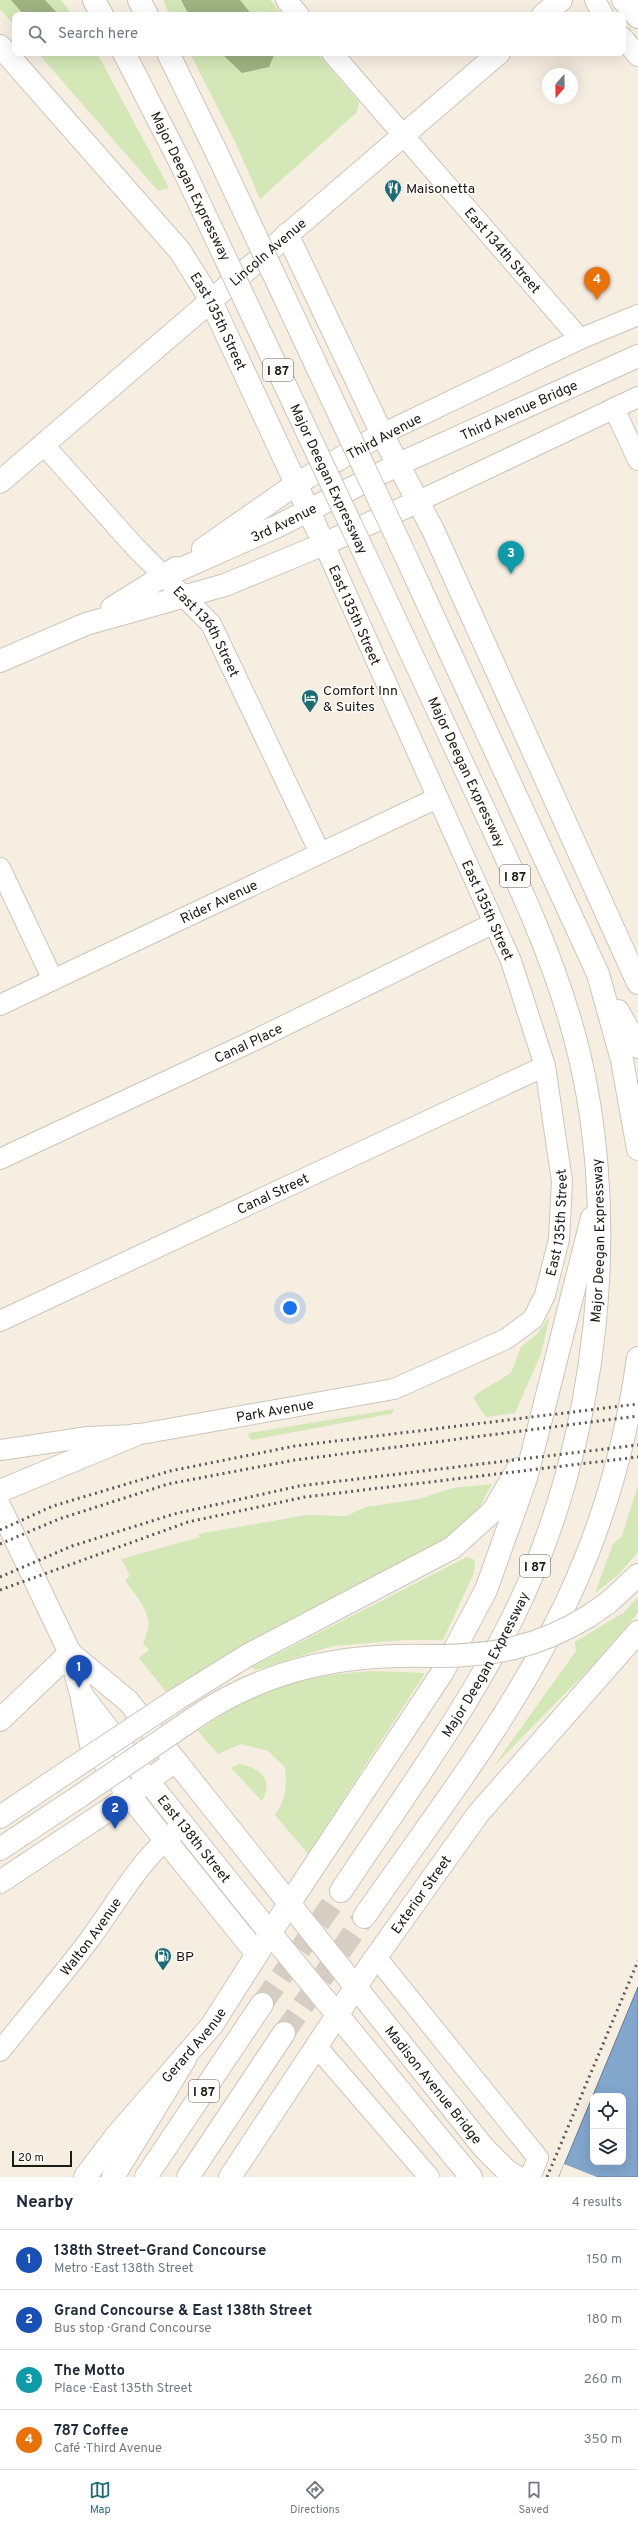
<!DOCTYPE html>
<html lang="en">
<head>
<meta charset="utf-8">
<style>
  body { margin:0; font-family:Overpass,sans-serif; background:#f6f6f7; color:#1f2937 }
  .controls { position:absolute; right:12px; bottom:12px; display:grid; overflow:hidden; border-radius:8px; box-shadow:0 4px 16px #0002 }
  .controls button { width:36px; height:36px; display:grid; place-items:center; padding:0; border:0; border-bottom:1px solid #e0e1e3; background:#fff; color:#1f2937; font:20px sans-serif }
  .compass { position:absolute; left:542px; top:68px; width:36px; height:36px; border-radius:50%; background:#fff; box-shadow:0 4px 16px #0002; rotate:200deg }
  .scale { position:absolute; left:12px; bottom:10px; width:60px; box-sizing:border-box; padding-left:4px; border:2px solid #1d1915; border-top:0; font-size:11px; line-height:14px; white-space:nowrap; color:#1d1915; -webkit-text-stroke:3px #fefcfa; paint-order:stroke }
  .you { position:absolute; left:290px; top:1308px; width:14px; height:14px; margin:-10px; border:3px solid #fff; border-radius:50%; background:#1a73e8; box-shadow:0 0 0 6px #1a73e833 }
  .badge { display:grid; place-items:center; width:26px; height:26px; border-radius:50%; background:#1f6a73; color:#fff; font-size:13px; font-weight:700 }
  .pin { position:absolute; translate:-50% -33px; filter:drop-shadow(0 1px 2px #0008) }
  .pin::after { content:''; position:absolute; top:21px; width:14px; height:12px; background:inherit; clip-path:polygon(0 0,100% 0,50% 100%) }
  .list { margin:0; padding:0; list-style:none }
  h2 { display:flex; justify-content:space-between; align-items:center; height:52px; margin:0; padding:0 16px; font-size:17px }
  h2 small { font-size:13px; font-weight:400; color:#747a83 }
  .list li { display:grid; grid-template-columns:26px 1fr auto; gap:12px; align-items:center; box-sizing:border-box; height:60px; padding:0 16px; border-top:1px solid #e0e1e3 }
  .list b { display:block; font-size:15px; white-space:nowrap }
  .list p { margin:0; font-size:13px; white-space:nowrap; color:#747a83 }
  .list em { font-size:13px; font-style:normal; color:#747a83 }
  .icon { flex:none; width:22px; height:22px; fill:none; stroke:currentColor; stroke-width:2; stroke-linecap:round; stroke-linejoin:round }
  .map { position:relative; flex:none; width:638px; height:2177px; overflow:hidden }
  .search { position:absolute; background:#fff; box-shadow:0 4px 16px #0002; left:12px; right:12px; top:12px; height:44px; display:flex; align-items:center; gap:10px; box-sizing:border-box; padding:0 14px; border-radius:8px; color:#747a83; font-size:15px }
  .sheet { height:292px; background:#fff }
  nav { display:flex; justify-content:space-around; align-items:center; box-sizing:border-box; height:56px; border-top:1px solid #e0e1e3; background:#fff; font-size:11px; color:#747a83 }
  nav a { display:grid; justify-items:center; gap:2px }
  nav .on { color:#1f6a73 }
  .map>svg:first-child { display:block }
  .green { fill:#d3e7b7 }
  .forest { fill:#9eb282 }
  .water { fill:#83a6cd; stroke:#647c96; fill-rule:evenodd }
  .pier { fill:#f7eee2 }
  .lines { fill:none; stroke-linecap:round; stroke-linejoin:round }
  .highway-tunnel { stroke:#d6cec3; stroke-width:22; stroke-dasharray:22 11; stroke-linecap:butt }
  .minor-casing { stroke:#cec5ba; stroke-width:22 }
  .major-casing { stroke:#cec5ba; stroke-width:24 }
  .highway-casing { stroke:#cec5ba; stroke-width:24 }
  .minor { stroke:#fff; stroke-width:20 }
  .major { stroke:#fff; stroke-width:22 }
  .highway { stroke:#fff; stroke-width:22 }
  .rail { stroke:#605a54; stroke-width:3; stroke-dasharray:2 4; stroke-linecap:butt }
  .highway-bridge-casing { stroke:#cec5ba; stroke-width:24; stroke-linecap:butt }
  .highway-bridge { stroke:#fff; stroke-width:22 }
  .labels { text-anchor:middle; stroke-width:3; stroke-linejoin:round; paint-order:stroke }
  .shield { fill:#fefcfa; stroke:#605d5a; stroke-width:1 }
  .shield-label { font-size:13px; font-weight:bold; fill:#1d1915 }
  .street-label { font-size:14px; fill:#1d1915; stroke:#fefcfa }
  .poi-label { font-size:14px; fill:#1d1915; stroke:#fefcfa; text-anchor:start }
</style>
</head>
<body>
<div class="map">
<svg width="638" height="2177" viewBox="0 0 638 2177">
  <rect width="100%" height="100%" fill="#f7eee2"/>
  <!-- green -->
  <g class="green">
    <polygon points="0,0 61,0 72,15 15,15 15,26 0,9"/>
    <polygon points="163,0 270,0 283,15 170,15"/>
    <polygon points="38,53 97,53 169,188 158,191"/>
    <polygon points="190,53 317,53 359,102 357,112 260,199 236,144"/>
    <polygon points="550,1316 541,1354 515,1413 486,1417 473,1398 478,1393 511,1373 521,1347 537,1334"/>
    <polygon points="394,1409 392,1414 385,1415 252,1440 248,1437 249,1433"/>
    <path d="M492,1484L479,1508L446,1541L289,1622L166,1692L139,1658L149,1650L143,1643C157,1616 140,1602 125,1580L130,1576L121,1559L200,1537L198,1534L306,1515L346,1516L366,1507L419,1499L453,1488Z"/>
    <polygon points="638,1485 638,1552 618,1575 595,1593 613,1544 622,1536"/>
    <polygon points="467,1557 475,1560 474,1573 443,1640 406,1640 333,1646 256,1670 252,1667"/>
    <polygon points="638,1597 638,1613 594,1664 493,1767 576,1651 575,1642 623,1613"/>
    <path d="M373,1671L425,1673L308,1854L275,1815C286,1799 287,1786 285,1767L268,1751L241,1744L218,1754L198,1731C223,1714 251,1696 279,1686C304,1677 345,1673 373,1671Z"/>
    <path d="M239,1764C260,1767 274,1780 262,1801L231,1768Z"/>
  </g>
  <!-- forest -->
  <g class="forest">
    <polygon points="11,0 45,0 59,15 24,15"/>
    <polygon points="181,0 240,0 252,15 189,15"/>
    <polygon points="221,53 275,53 269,67 242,73"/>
  </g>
  <!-- water -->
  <path class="water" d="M638,1987V2177H559ZM593,2096H623V2162H593Z"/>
  <!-- pier -->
  <polygon class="pier" points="564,2164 597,2177 559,2177"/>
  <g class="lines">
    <!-- highway-tunnel -->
    <g class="highway-tunnel">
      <polyline points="262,2004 341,1891"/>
      <polyline points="284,2033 364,1917"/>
    </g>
    <!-- minor casing -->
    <g class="minor-casing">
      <g id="minor">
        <polyline points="286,0 299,15"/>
        <polyline points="595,0 603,15"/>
        <polyline points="623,38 638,56"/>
        <path id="s1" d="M332,53L580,339"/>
        <polyline points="614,408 638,460"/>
        <polyline points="382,434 580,339 638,315"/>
        <path id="s2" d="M43,444L135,547L211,624L320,853"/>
        <polyline points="419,501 638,397"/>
        <polyline points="0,868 53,980"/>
        <path id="s3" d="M0,1005L437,798"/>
        <path id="s4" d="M0,1159L255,1040L494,923"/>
        <path id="s5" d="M0,1321L545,1066"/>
        <path id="s6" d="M0,1450L88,1437L135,1435L394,1389L506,1339L533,1319L545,1295L559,1239L562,1181L545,1066L511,961L324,544"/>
        <polyline points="376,1957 538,2158 530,2177"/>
        <polyline points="317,2047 429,2177"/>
        <path id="s7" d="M0,2051C30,2014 61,1977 90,1939C120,1898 142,1855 184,1825"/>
      </g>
    </g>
    <!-- major casing -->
    <g class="major-casing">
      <g id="major">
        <polyline points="623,0 638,17"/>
        <polyline points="543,15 561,0"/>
        <path id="s8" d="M0,46L180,251L210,299L324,544"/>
        <polyline points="287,234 382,434 433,530 638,983"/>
        <path id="s9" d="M0,482L499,53"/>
        <polyline points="203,549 296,484 382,434"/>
        <path id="s10" d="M165,576L278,526L399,464L638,356"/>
        <polyline points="112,608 176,568"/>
        <polyline points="0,661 86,624 225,585 324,544 419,501"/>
        <polyline points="0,1491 135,1435"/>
        <path id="s11" d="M0,1507L70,1653L81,1694L148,1781L270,1933L471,2177"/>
        <path id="s12" d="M70,1653L128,1701L484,2148L506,2170L517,2177"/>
        <polyline points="82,1699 91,1745 129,1795 257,1954"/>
        <polyline points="0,1720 70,1653"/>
        <polyline points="0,1882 110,1809 175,1761"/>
        <path id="s13" d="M85,2177L116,2136L212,2025L289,1904"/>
        <path id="s14" d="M230,2177L371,1964L478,1814L638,1632"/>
      </g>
    </g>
    <!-- highway casing -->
    <g class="highway-casing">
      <g id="highway">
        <polyline points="94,0 102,15"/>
        <polyline points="139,0 147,15"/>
        <polyline points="124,53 181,164"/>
        <polyline points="168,53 214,147"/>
        <polyline points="407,559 598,974 622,1060 638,1149"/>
        <polyline points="618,1011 638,1047"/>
        <polyline points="589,1616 609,1602 638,1575"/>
        <polyline points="177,1699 248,1655 452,1548 493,1511 518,1469"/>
        <path d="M194,1718C268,1668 345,1653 433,1656"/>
        <polyline points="0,1817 64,1774"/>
        <polyline points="0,1849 80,1796"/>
        <path id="s15" d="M341,1891C400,1802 464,1715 512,1619C599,1445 626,1208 570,1020C548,945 514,874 481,803C446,727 410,652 375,576"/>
        <polyline points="289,1904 442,1673 486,1590 526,1478 592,1218"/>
        <path d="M364,1917C429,1823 501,1731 553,1629C597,1545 625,1452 638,1358"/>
        <polyline points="113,2177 185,2059"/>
        <polyline points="146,2177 262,2004"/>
        <polyline points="188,2177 284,2033"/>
      </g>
    </g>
    <!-- minor -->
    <use href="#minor" class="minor"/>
    <!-- major -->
    <use href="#major" class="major"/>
    <!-- highway -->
    <use href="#highway" class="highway"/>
    <!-- rail -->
    <g class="rail">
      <polyline points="0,1530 53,1506 170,1471 295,1446 638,1404"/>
      <polyline points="0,1544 59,1519 168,1484 295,1460 638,1416"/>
      <polyline points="0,1577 72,1546 174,1514 299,1486 638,1445"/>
      <polyline points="0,1590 188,1522 305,1497 638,1457"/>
      <polyline points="547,2177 638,1961"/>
    </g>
    <!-- highway-bridge casing -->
    <g class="highway-bridge-casing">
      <g id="highway-bridge">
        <polyline points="214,147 407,559"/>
        <path id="s16" d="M181,164L375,576"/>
        <path d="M433,1656C493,1656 537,1648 589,1616"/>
        <polyline points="64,1774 177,1699"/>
        <polyline points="80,1796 194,1718"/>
      </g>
    </g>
    <!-- highway-bridge -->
    <use href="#highway-bridge" class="highway-bridge"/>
  </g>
  <!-- icons -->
  <defs>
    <g id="restaurant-pin" transform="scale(0.9)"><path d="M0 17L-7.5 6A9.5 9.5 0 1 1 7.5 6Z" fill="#1f6a73" stroke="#fefcfa"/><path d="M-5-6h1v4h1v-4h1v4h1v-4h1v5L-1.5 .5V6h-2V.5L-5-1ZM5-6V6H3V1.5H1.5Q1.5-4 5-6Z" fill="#fff"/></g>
    <g id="hotel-pin" transform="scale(0.9)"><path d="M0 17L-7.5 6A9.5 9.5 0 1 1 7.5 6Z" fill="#1f6a73" stroke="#fefcfa"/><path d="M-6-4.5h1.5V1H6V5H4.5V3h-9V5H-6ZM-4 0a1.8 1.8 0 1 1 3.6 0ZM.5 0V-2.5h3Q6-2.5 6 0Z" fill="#fff"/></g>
    <g id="fuel-pin" transform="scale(0.9)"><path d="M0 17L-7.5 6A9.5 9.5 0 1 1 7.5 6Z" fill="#1f6a73" stroke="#fefcfa"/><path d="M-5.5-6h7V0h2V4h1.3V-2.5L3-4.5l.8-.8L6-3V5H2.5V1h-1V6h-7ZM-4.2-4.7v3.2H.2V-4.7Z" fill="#fff"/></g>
  </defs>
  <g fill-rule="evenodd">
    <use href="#restaurant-pin" x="393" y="188"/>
    <use href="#hotel-pin" x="310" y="698"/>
    <use href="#fuel-pin" x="163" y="1956"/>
  </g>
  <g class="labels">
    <!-- shield labels -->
    <g class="shield">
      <rect x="263" y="359" width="30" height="22" rx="3"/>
      <rect x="500" y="865" width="30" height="22" rx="3"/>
      <rect x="520" y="1555" width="30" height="22" rx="3"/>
      <rect x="189" y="2080" width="30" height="22" rx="3"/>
    </g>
    <g class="shield-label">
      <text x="278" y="375">I 87</text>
      <text x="515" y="881">I 87</text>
      <text x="535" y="1571">I 87</text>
      <text x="204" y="2096">I 87</text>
    </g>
    <!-- street labels -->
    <g class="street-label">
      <text transform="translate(191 186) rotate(64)" y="5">Major Deegan Expressway</text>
      <text dy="5" stroke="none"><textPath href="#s1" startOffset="261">East 134th Street</textPath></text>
      <text dy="5" stroke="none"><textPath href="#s9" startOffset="353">Lincoln Avenue</textPath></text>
      <text dy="5" stroke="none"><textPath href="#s8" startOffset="353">East 135th Street</textPath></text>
      <text dy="5" stroke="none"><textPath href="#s10" startOffset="391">Third Avenue Bridge</textPath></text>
      <text transform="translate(384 436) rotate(-28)" y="5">Third Avenue</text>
      <text dy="5" stroke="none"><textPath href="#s16" startOffset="348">Major Deegan Expressway</textPath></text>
      <text dy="5" stroke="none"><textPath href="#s10" startOffset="130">3rd Avenue</textPath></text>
      <text transform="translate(355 615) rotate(66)" y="5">East 135th Street</text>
      <text dy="5" stroke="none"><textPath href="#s2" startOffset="250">East 136th Street</textPath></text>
      <text transform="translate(467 772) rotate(65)" y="5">Major Deegan Expressway</text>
      <text dy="5" stroke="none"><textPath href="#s3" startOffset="242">Rider Avenue</textPath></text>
      <text transform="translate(488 910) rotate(66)" y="5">East 135th Street</text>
      <text dy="5" stroke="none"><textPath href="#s4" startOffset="274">Canal Place</textPath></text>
      <text dy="5" stroke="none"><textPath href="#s5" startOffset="301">Canal Street</textPath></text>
      <text dy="5" stroke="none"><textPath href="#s6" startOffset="656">East 135th Street</textPath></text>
      <text dy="5" stroke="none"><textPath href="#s15" startOffset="713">Major Deegan Expressway</textPath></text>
      <text dy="5" stroke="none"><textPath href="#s6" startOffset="278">Park Avenue</textPath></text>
      <text dy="5" stroke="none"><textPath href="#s15" startOffset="269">Major Deegan Expressway</textPath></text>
      <text dy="5" stroke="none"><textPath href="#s11" startOffset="388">East 138th Street</textPath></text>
      <text dy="5" stroke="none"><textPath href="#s14" startOffset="341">Exterior Street</textPath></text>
      <text dy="5" stroke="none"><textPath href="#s7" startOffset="146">Walton Avenue</textPath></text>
      <text dy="5" stroke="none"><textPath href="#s13" startOffset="171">Gerard Avenue</textPath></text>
      <text dy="5" stroke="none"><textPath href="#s12" startOffset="566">Madison Avenue Bridge</textPath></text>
    </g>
    <!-- poi labels -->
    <g class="poi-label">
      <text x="406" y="193">Maisonetta</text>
      <text x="323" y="695">Comfort Inn<tspan x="323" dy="16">&amp; Suites</tspan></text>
      <text x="176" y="1961">BP</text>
    </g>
  </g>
</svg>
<div class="controls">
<button><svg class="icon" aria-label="locate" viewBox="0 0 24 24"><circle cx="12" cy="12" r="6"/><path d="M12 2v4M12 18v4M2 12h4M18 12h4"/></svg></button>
<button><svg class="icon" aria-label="layers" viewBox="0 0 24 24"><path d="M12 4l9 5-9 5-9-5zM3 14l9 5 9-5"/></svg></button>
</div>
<svg class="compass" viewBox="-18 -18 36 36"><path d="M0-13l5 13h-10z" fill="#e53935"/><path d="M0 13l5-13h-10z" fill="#747a83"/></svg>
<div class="scale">20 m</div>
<div class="you"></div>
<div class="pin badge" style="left:79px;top:1688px;background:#1a4fb4">1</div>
<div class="pin badge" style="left:115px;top:1829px;background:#1a4fb4">2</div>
<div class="pin badge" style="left:511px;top:574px;background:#0f9aa8">3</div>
<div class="pin badge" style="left:597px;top:300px;background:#e8710a">4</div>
<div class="search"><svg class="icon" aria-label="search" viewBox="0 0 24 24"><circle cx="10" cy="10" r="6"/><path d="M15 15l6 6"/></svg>Search here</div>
</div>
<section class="sheet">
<h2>Nearby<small>4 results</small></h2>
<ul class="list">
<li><span class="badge" style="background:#1a4fb4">1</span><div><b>138th Street–Grand Concourse</b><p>Metro · East 138th Street</p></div><em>150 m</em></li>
<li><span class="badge" style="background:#1a4fb4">2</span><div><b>Grand Concourse &amp; East 138th Street</b><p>Bus stop · Grand Concourse</p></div><em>180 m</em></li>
<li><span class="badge" style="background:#0f9aa8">3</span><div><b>The Motto</b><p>Place · East 135th Street</p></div><em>260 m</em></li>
<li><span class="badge" style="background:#e8710a">4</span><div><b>787 Coffee</b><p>Café · Third Avenue</p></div><em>350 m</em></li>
</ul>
</section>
<nav>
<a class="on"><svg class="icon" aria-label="map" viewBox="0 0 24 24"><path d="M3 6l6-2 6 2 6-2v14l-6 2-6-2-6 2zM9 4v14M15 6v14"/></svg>Map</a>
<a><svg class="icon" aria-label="directions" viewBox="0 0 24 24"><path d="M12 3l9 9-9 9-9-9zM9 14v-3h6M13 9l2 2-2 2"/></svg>Directions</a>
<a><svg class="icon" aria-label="saved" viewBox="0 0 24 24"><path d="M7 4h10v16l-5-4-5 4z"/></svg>Saved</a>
</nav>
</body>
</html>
